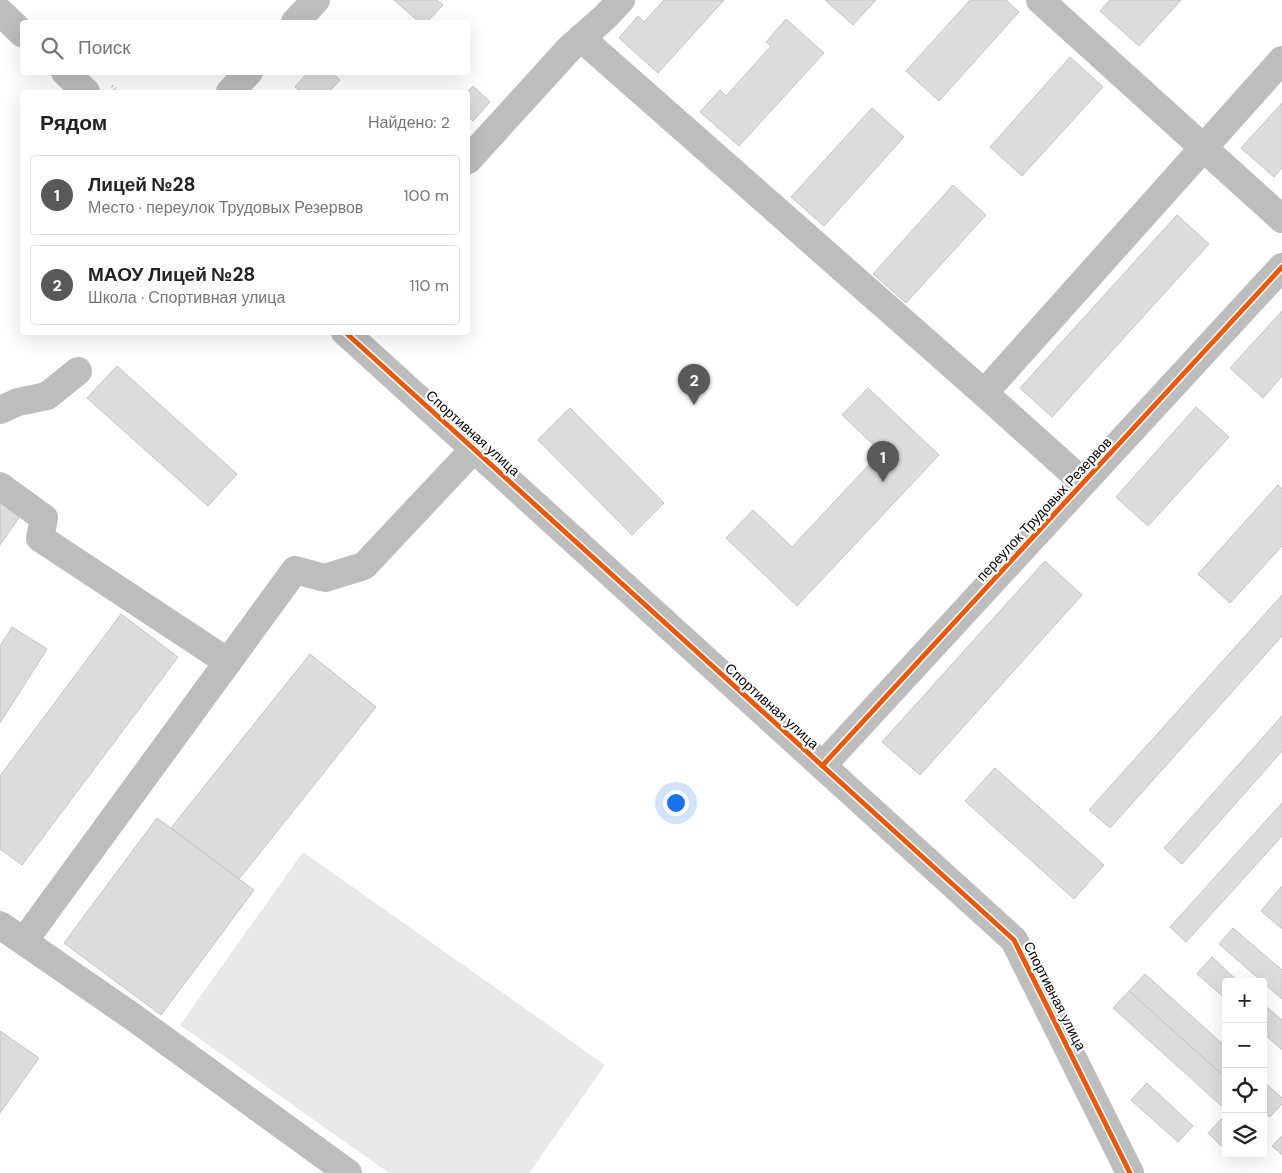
<!DOCTYPE html>
<html lang="ru">
<head>
<meta charset="utf-8">
<style>
  body { margin:0; font-family:"DM Sans",sans-serif; background:#f2f2f2; color:#222 }
  .controls { position:absolute; right:15px; bottom:15px; display:grid; overflow:hidden; border-radius:5px; box-shadow:0 5px 20px #0002 }
  .controls button { width:45px; height:45px; display:grid; place-items:center; padding:0; border:0; border-bottom:1px solid #e0e0e0; background:#fff; color:#222; font:25px sans-serif }
  .you { position:absolute; left:675px; top:802px; width:18px; height:18px; margin:-12px; border:4px solid #fff; border-radius:50%; background:#1a73e8; box-shadow:0 0 0 8px #1a73e833 }
  .badge { display:grid; place-items:center; width:32px; height:32px; border-radius:50%; background:#595959; color:#fff; font-size:16px; font-weight:700 }
  .pin { position:absolute; translate:-50% -41px; filter:drop-shadow(0 1px 2px #0008) }
  .pin::after { content:''; position:absolute; top:26px; width:18px; height:15px; background:inherit; clip-path:polygon(0 0,100% 0,50% 100%) }
  .list { margin:0; padding:0; list-style:none }
  h2 { display:flex; justify-content:space-between; align-items:center; height:65px; margin:0; padding:0 20px; font-size:21px }
  h2 small { font-size:16px; font-weight:400; color:#767676 }
  .list li { display:grid; grid-template-columns:32px 1fr auto; gap:15px; align-items:center; box-sizing:border-box; height:80px; margin:0 10px 10px; padding:0 10px; border:1px solid #e0e0e0; border-radius:5px }
  .list b { display:block; font-size:19px; white-space:nowrap }
  .list p { margin:0; font-size:16px; white-space:nowrap; color:#767676 }
  .list em { font-size:16px; font-style:normal; color:#767676 }
  .icon { flex:none; width:28px; height:28px; fill:none; stroke:currentColor; stroke-width:2; stroke-linecap:round; stroke-linejoin:round }
  .map { position:relative; flex:none; width:1282px; height:1173px; overflow:hidden }
  .search { position:absolute; background:#fff; box-shadow:0 5px 20px #0002; left:20px; top:20px; width:450px; height:55px; display:flex; align-items:center; gap:12px; box-sizing:border-box; padding:0 18px; border-radius:5px; color:#767676; font-size:19px }
  .panel { position:absolute; background:#fff; box-shadow:0 5px 20px #0002; left:20px; top:90px; width:450px; height:245px; border-radius:5px }
  .map>svg:first-child { display:block }
  .green { fill:#e8e8e8 }
  .building { fill:#dcdcdc; stroke:#c4c4c4 }
  .lines { fill:none; stroke-linecap:round; stroke-linejoin:round }
  .path { stroke:#b8b8b8; stroke-width:3; stroke-dasharray:1 2.5; stroke-linecap:butt }
  .minor { stroke:#bdbdbd; stroke-width:28 }
  .cycleway-casing { stroke:#fff; stroke-width:8 }
  .cycleway { stroke:#e8590c; stroke-width:5 }
  .labels { text-anchor:middle; stroke-width:4.5; stroke-linejoin:round; paint-order:stroke }
  .street-label { font-size:14px; fill:#000; stroke:#fff }
</style>
</head>
<body>
<div class="map">
<svg width="1282" height="1173" viewBox="0 0 1282 1173">
  <rect width="100%" height="100%" fill="#fff"/>
  <!-- green -->
  <polygon class="green" points="303,852 605,1065 529,1173 389,1173 180,1025"/>
  <!-- building -->
  <g class="building">
    <polygon points="394,0 437,0 443,5 427,22 419,22"/>
    <polygon points="664,0 724,0 658,73 619,38 638,16 644,22"/>
    <polygon points="825,0 876,0 853,25"/>
    <polygon points="970,0 1006,0 1019,12 939,101 906,71"/>
    <polygon points="1110,0 1181,0 1139,46 1100,11"/>
    <polygon points="786,19 824,53 739,146 700,112 720,90 726,96 771,46 766,42"/>
    <polygon points="1070,57 1103,87 1022,176 990,147"/>
    <polygon points="308,72 331,72 340,80 329,92 302,92 295,87"/>
    <polygon points="473,86 490,102 473,121 468,116 467,92"/>
    <polygon points="1282,103 1282,168 1274,177 1241,148"/>
    <polygon points="872,108 904,137 824,226 791,197"/>
    <polygon points="953,185 986,215 906,303 873,274"/>
    <polygon points="1177,215 1209,244 1052,417 1020,388"/>
    <polygon points="1282,311 1282,376 1263,398 1230,368"/>
    <polygon points="117,366 237,474 208,506 87,398"/>
    <polygon points="868,388 939,455 797,606 726,538 753,510 792,547 881,452 842,415"/>
    <polygon points="1196,407 1229,437 1148,526 1116,497"/>
    <polygon points="570,408 664,503 632,535 538,440"/>
    <polygon points="1278,485 1282,489 1282,546 1230,603 1198,574"/>
    <polygon points="0,502 20,516 0,545"/>
    <polygon points="1045,561 1082,595 920,775 882,742"/>
    <polygon points="1282,595 1282,636 1110,828 1089,810"/>
    <polygon points="121,614 178,657 22,865 0,849 0,776"/>
    <polygon points="12,627 47,649 0,723 0,646"/>
    <polygon points="310,654 376,707 239,879 171,828"/>
    <polygon points="1282,716 1282,751 1182,864 1164,848"/>
    <polygon points="995,768 1104,865 1074,899 965,801"/>
    <polygon points="1282,803 1282,836 1186,942 1170,927"/>
    <polygon points="157,818 254,890 161,1015 64,943"/>
    <polygon points="1282,886 1282,929 1261,911"/>
    <polygon points="1233,928 1282,970 1282,999 1219,944"/>
    <polygon points="1212,957 1239,982 1226,982 1226,999 1197,974"/>
    <polygon points="1145,974 1226,1047 1226,1078 1129,991"/>
    <polygon points="1129,991 1226,1078 1226,1110 1113,1008"/>
    <polygon points="1263,1004 1282,1020 1282,1050 1263,1033"/>
    <polygon points="0,1031 39,1058 0,1113"/>
    <polygon points="1263,1081 1282,1098 1282,1104 1270,1117 1263,1112"/>
    <polygon points="1147,1083 1193,1126 1178,1142 1131,1100"/>
    <polygon points="1226,1114 1226,1149 1225,1150 1208,1133"/>
    <polygon points="1282,1136 1282,1155 1272,1146"/>
  </g>
  <g class="lines">
    <!-- path -->
    <polyline class="path" points="112,86 119,92"/>
    <!-- minor -->
    <g class="minor">
      <polyline points="1040,0 1282,219"/>
      <polyline points="0,12 22,33"/>
      <polyline points="295,22 316,0"/>
      <polyline points="581,38 984,393 1083,482"/>
      <polyline points="65,72 86,92"/>
      <polyline points="230,92 249,72"/>
      <polyline points="468,160 569,49 605,17 621,0"/>
      <polyline points="345,332 1014,940 1130,1173"/>
      <polyline points="984,393 1282,60"/>
      <polyline points="0,410 18,402 47,396 78,371"/>
      <polyline points="0,486 44,518 40,538 228,662"/>
      <polyline points="822,766 1282,267"/>
      <polyline points="0,925 133,1017 348,1173"/>
      <polyline points="24,941 295,570 325,578 364,566 474,449"/>
    </g>
    <!-- cycleway casing -->
    <g class="cycleway-casing">
      <g id="cycleway">
        <polyline points="345,332 1014,940 1130,1173"/>
        <polyline points="822,766 1282,267"/>
      </g>
    </g>
    <!-- cycleway -->
    <use href="#cycleway" class="cycleway"/>
  </g>
  <g class="labels">
    <!-- street labels -->
    <g class="street-label">
      <text transform="translate(473 433) rotate(42)" y="5">Спортивная улица</text>
      <text transform="translate(1044 509) rotate(-47)" y="5">переулок Трудовых Резервов</text>
      <text transform="translate(772 706) rotate(42)" y="5">Спортивная улица</text>
      <text transform="translate(1055 996) rotate(63)" y="5">Спортивная улица</text>
    </g>
  </g>
</svg>
<div class="controls">
<button>+</button>
<button>−</button>
<button><svg class="icon" aria-label="locate" viewBox="0 0 24 24"><circle cx="12" cy="12" r="6"/><path d="M12 2v4M12 18v4M2 12h4M18 12h4"/></svg></button>
<button><svg class="icon" aria-label="layers" viewBox="0 0 24 24"><path d="M12 4l9 5-9 5-9-5zM3 14l9 5 9-5"/></svg></button>
</div>
<div class="you"></div>
<div class="pin badge" style="left:883px;top:482px">1</div>
<div class="pin badge" style="left:694px;top:405px">2</div>
<div class="search"><svg class="icon" aria-label="search" viewBox="0 0 24 24"><circle cx="10" cy="10" r="6"/><path d="M15 15l6 6"/></svg>Поиск</div>
<section class="panel">
<h2>Рядом<small>Найдено: 2</small></h2>
<ul class="list">
<li><span class="badge">1</span><div><b>Лицей №28</b><p>Место · переулок Трудовых Резервов</p></div><em>100 m</em></li>
<li><span class="badge">2</span><div><b>МАОУ Лицей №28</b><p>Школа · Спортивная улица</p></div><em>110 m</em></li>
</ul>
</section>
</div>
</body>
</html>
